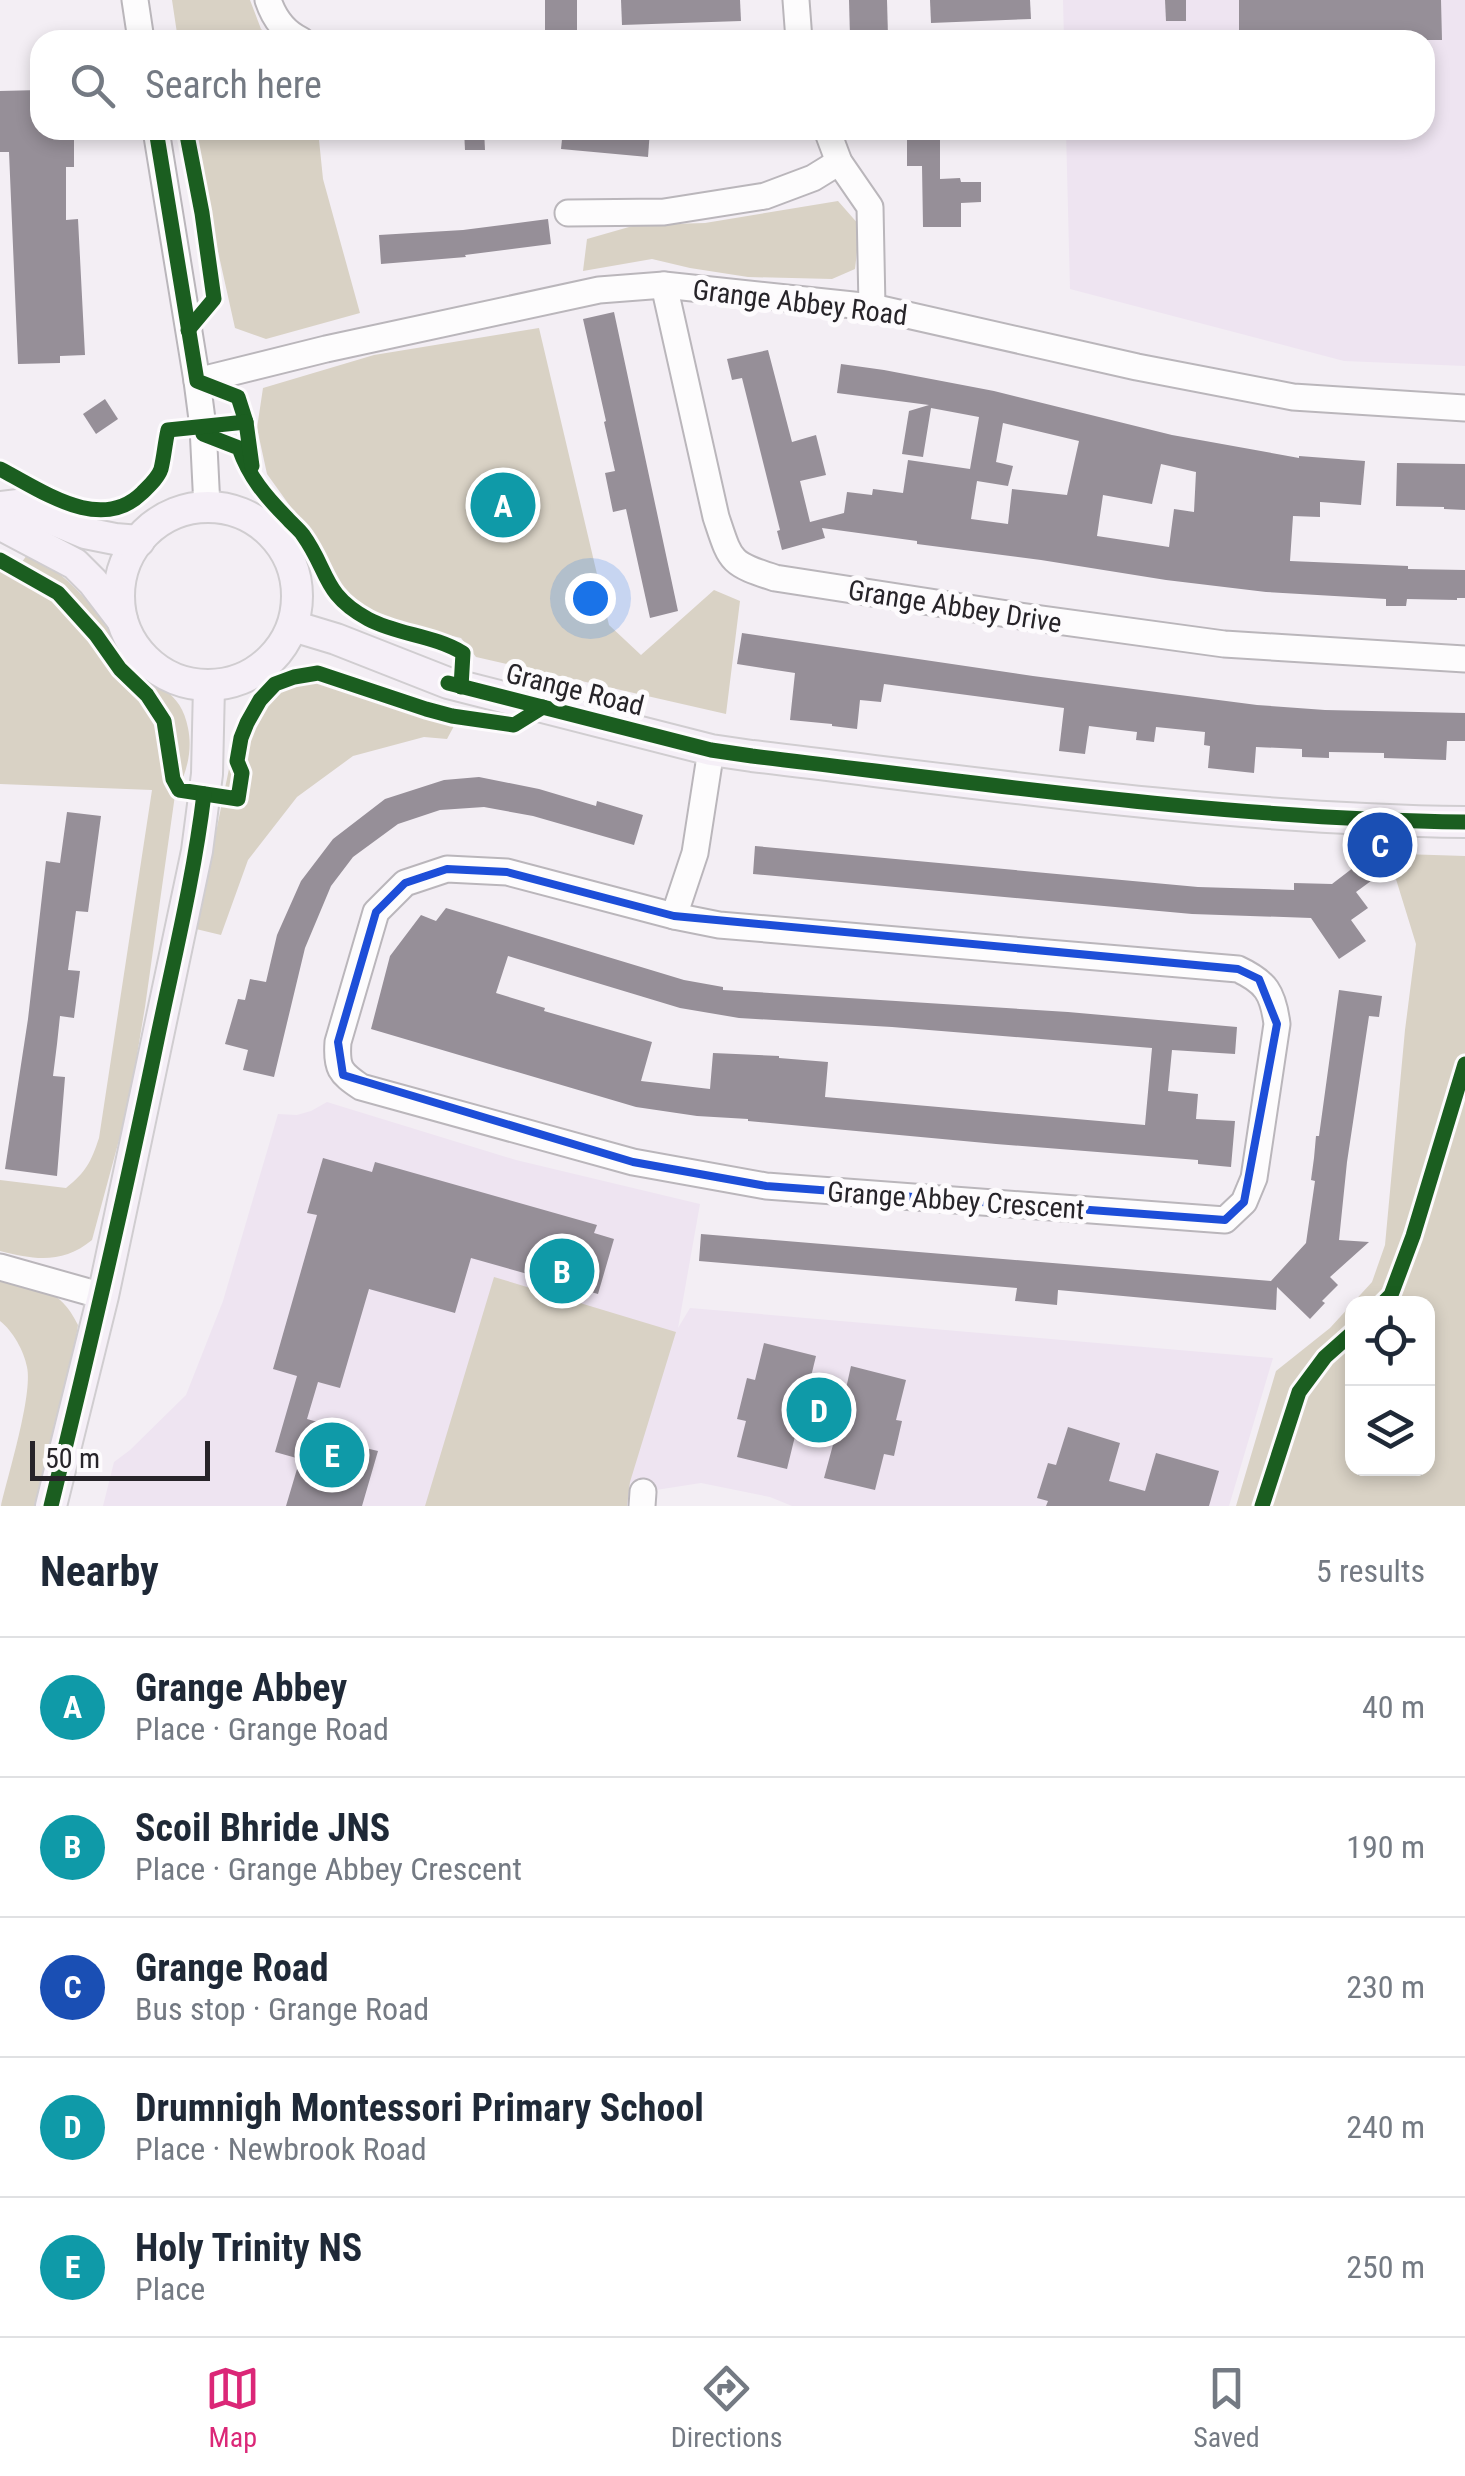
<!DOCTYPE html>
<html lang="en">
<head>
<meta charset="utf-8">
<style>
  body { margin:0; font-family:"Roboto Condensed",sans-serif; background:#f2f2f3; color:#1f2937 }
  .controls { position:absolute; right:30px; bottom:30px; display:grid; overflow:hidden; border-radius:20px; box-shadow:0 5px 15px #0003 }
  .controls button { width:90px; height:90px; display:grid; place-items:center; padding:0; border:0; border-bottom:2px solid #e0e1e3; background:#fff; color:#1f2937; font:50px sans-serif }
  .scale { position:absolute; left:30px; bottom:25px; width:180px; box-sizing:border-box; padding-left:10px; border:5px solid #272429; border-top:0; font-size:28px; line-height:35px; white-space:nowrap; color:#272429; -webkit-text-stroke:8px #fdfbfd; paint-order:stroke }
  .you { position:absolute; left:590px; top:598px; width:35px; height:35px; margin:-25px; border:8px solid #fff; border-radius:50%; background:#1a73e8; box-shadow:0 0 0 15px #1a73e833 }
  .badge { display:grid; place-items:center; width:65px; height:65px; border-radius:50%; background:#db2777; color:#fff; font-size:32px; font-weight:700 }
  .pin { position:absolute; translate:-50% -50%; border:5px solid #fff; box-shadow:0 2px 10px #0006 }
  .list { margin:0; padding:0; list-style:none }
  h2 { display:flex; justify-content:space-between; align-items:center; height:130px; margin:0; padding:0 40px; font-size:42px }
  h2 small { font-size:32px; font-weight:400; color:#747a83 }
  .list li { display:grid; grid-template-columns:65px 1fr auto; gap:30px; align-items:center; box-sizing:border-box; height:140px; padding:0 40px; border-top:2px solid #e0e1e3 }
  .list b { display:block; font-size:38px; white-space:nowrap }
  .list p { margin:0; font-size:32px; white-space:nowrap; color:#747a83 }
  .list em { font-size:32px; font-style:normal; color:#747a83 }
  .icon { flex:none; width:55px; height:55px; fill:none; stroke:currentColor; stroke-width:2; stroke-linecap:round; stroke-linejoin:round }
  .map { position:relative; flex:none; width:1465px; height:1506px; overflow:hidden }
  .search { position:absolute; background:#fff; box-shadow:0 5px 15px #0003; left:30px; right:30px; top:30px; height:110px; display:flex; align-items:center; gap:25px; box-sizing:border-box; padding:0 35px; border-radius:30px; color:#747a83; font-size:38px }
  .sheet { height:830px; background:#fff }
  nav { display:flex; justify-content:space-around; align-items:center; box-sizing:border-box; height:140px; border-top:2px solid #e0e1e3; background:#fff; font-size:28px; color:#747a83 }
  nav a { display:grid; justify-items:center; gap:5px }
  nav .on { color:#db2777 }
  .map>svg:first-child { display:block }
  .built { fill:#eee4f1 }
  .green { fill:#d9d2c5; fill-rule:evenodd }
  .building { fill:#968f98; fill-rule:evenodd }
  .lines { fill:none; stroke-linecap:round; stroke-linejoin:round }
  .minor-casing { stroke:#bab6bb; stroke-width:29 }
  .major-casing { stroke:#d0cdd0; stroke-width:34 }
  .minor { stroke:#fdfcfd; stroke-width:25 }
  .major { stroke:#f5eff7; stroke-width:30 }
  .cycleway-casing { stroke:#fdfbfd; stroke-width:21 }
  .cycleway { stroke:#1b5e20; stroke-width:15 }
  .marked { fill:none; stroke:#1d4ed8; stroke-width:8; stroke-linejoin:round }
  .labels { text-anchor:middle; stroke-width:10; stroke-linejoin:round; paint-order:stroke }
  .street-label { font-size:28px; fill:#272429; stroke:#fdfbfd }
</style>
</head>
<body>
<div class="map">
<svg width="1465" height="1506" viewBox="0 0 1465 1506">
  <rect width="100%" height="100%" fill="#f3eef4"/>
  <!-- built -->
  <g class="built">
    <polygon points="1063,0 1465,0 1465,366 1344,361 1070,289 1066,130 1425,130 1425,40 1064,40"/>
    <polygon points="327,1102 516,1160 700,1204 678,1328 690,1308 1273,1358 1229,1506 792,1506 770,1497 701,1483 643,1492 631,1482 627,1506 103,1506 114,1462 130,1450 186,1395 223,1301 278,1114 297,1115 311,1111"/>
  </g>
  <!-- green -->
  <g class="green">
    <polygon points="172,0 250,0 261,29 275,40 178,40"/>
    <polygon points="191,130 318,130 323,179 360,313 266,339 235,328"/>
    <polygon points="838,201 860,226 855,269 832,279 748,277 690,268 652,259 583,271 587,239 636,225 705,223"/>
    <polygon points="539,328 609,625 641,655 714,590 740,601 726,714 476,657 461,638 383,620 353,601 337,578 323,552 267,474 257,428 263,388 374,355"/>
    <path d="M29,552C51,566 71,582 88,602C105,622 117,646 134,665C155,688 181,690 188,728C193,752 186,775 175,795L145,1007L129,1103L92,1240C63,1264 35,1260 0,1251V1180L66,1188C86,1172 91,1162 99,1138L152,790L0,784V564L15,572Z"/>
    <polygon points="314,665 461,713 447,739 424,737 353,756 297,797 248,860 221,935 196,929 237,730 250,702 278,674"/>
    <path d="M1372,853L1465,856V1506H1236L1276,1371L1330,1328L1372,1282L1385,1245L1405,1030L1416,944L1395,876ZM1352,1304H1428V1468H1352Z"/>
    <polygon points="494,1277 676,1332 630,1482 627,1506 425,1506"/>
    <path d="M0,1281C39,1290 59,1286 78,1325L51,1506H1C8,1475 33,1395 27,1367C24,1351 13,1331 0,1321Z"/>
  </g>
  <!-- building -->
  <g class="building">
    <rect x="545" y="0" width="32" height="40"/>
    <polygon points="621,0 740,0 741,21 622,25"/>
    <polygon points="849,0 887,0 888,36 850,37"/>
    <polygon points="930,0 1030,0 1031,19 931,23"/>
    <polygon points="1165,0 1186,0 1186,21 1166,21"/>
    <polygon points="1239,0 1441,0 1442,40 1361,40 1361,34 1323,34 1323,40 1239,40"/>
    <polygon points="40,90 40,130 74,130 74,167 66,167 66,220 78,219 85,355 60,356 60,363 18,364 9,152 0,152 0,91"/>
    <polygon points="464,130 484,130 485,150 465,150"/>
    <polygon points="563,130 650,130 648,157 561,149"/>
    <polygon points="907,130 940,130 940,179 960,178 961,182 981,182 981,202 961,203 961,227 923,227 922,166 907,166"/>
    <polygon points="548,219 551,244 465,255 466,257 381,264 379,235 463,230"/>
    <polygon points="614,312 678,611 650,618 626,509 613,512 605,473 615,471 604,422 606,421 583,319"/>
    <path d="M768,350L792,442L816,435L826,475L800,481L810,522L844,513L847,492L872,495L873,489L903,493L908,460L970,469L979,417L931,408L923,457L902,454L909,411L929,405L837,393L841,364L884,370L994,391L1172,435L1299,458V456L1365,461L1361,505L1320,502V517L1293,516L1290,561L1408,566V569L1465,570V598H1457V600L1407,599L1406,606H1386V599L1266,592L1166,580L1041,560L917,544V541L822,528L825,538L782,550L777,531L780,530L742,378L732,380L727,359ZM1003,423L1079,441L1067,495L1012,489L1008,524L971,519L977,481L1008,486L1013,466L996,462ZM1161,464L1196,472L1194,512L1174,509L1169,547L1097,536L1103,495L1152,504Z"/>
    <polygon points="105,399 118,419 96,434 83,414"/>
    <polygon points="1397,463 1465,464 1465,510 1444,509 1444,507 1396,506"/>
    <polygon points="530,488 534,513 476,523 471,498"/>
    <polygon points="742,633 1033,676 1257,705 1325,710 1465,713 1465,741 1447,741 1446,760 1384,758 1384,753 1329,752 1329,758 1302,757 1302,749 1256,747 1254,773 1208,768 1210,746 1204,745 1205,732 1156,727 1154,742 1136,740 1137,732 1089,726 1085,754 1059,751 1064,708 884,684 881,702 860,700 857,729 832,726 832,724 790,720 795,673 737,664"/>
    <polygon points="479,777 539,789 596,806 597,801 643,815 634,845 533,816 484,807 440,810 398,824 353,857 331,886 305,948 274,1077 243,1070 248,1050 225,1044 238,999 245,1000 250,979 266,982 277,935 301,881 333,839 385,799 444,780"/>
    <polygon points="67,812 101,816 88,912 76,911 72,941 68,970 80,971 74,1018 60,1016 57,1044 53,1076 65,1077 57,1176 5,1169 28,1019 46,861 60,863"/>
    <polygon points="755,846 1198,887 1294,890 1294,883 1332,884 1362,861 1375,878 1356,892 1368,908 1351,920 1366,941 1339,959 1311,918 1192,914 753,874"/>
    <path d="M446,908L684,980L723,987V990L1068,1012L1237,1027L1235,1054L1172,1050L1168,1091L1198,1094L1196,1119L1235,1121L1231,1167L1198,1164V1160L996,1144L748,1121V1119L697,1116L636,1107L371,1029L390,956L421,915L436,921ZM508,956L680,1008L739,1018L892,1027L1152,1048L1145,1125L825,1097L828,1062L779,1058V1056L713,1053L710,1089L641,1081L652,1042L544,1011L545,1008L496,993Z"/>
    <polygon points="1339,990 1382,996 1379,1017 1369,1016 1347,1162 1339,1240 1369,1242 1330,1277 1338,1285 1322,1301 1325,1303 1310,1319 1277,1287 1276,1310 1058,1290 1057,1305 1015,1301 1017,1288 699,1261 701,1234 1271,1281 1306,1243 1315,1181 1311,1180 1314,1158 1316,1136 1319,1136"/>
    <polygon points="323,1158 372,1172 375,1162 597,1225 594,1233 614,1239 598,1294 471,1258 455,1313 369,1289 340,1388 318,1382 307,1419 364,1435 361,1447 378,1451 362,1506 286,1506 300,1459 275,1452 297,1376 273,1369 317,1215 307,1213"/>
    <polygon points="764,1343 816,1356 807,1393 843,1402 851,1366 906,1380 896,1420 902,1421 894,1456 884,1454 875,1490 824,1478 834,1441 796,1432 787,1469 737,1457 746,1421 737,1419 747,1378 755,1380"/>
    <polygon points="1068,1427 1120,1443 1109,1481 1145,1491 1156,1453 1219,1471 1209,1506 1046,1506 1048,1501 1037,1498 1048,1463 1056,1465"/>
  </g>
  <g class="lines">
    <!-- minor casing -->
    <g class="minor-casing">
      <g id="minor">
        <polyline points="135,0 141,40"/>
        <path d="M268,0C274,18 284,32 301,40"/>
        <polyline points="796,0 799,40"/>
        <polyline points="156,130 197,381 203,427 207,507"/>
        <polyline points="827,130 839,162 870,207 872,307"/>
        <polyline points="568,213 664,212 765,196 813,178 839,162"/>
        <path d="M664,285L716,517C731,562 729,563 775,578L1020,616L1224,644L1465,659"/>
        <polyline points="197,381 326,349 599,290 664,285 872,307 1137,367 1293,397 1465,408"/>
        <path d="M447,869L507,872L674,916L719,925L1238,969C1266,982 1273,993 1277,1024L1254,1178L1244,1202L1225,1220L766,1186L633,1162L361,1087C340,1073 336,1068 338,1042L376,912L405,883Z"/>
        <polyline points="674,916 695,853 711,750"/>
        <polyline points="0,1267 103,1296"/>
        <polyline points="642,1506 643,1492"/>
      </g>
    </g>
    <!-- major casing -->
    <g class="major-casing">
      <g id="major">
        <circle cx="208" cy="596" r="89"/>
        <polyline points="0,507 18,505 85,533 115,539 139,541"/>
        <polyline points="0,521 5,527 75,564 93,582 122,620"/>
        <path d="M293,626L336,639L448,683L711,750L752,756C988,784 1226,819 1465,822"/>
        <polyline points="51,1506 103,1296 197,851 207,774 209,686"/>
      </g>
    </g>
    <!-- minor -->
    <use href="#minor" class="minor"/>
    <!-- major -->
    <use href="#major" class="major"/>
    <!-- cycleway casing -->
    <g class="cycleway-casing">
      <g id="cycleway">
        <polyline points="156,130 197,381 238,397 246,422"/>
        <polyline points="186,130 202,213 214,299 188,330"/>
        <path d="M203,434L239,448C249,477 266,497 287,518C292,524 299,529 303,535C329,571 322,594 368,619C398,635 434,635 463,653L461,687"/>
        <path d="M0,469C41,490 100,534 142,493C149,486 158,478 161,469C164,457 165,443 168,430L246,422L252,466"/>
        <polyline points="0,560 58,593 96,635 120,669 147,695 164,721 173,779 179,790 238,799 242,773 237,761 241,738 247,723 260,700 275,684 294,677 318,673 426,709 452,716 514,725 543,707"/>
        <path d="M448,683L711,750L752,756C988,784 1226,819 1465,822"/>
        <polyline points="1382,1304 1391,1295 1413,1236 1465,1064"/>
        <path d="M51,1506C89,1351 125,1196 157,1040C174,958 194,877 204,794"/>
        <polyline points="1262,1506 1299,1392 1325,1357 1352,1333"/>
      </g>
    </g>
    <!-- cycleway -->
    <use href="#cycleway" class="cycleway"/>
  </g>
  <!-- marked area -->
  <path class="marked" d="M447,869L507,872L674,916L1238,969L1259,979L1277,1024L1244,1202L1225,1220L766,1186L633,1162L343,1075L338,1042L376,912L405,883Z"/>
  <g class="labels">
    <!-- street labels -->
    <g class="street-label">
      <text transform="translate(800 302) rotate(7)" y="10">Grange Abbey Road</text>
      <text transform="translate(955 606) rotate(9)" y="10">Grange Abbey Drive</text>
      <text transform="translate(575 689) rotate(14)" y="10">Grange Road</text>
      <text transform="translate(956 1200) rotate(4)" y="10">Grange Abbey Crescent</text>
    </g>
  </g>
</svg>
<div class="controls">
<button><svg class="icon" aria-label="locate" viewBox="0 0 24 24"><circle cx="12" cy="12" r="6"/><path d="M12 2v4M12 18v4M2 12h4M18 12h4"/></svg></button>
<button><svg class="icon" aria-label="layers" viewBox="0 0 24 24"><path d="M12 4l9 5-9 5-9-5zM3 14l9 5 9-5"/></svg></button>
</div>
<div class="scale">50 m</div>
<div class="you"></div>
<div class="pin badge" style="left:503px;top:505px;background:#0f9aa8">A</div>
<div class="pin badge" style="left:562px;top:1271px;background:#0f9aa8">B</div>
<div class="pin badge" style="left:1380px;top:845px;background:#1a4fb4">C</div>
<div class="pin badge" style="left:819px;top:1410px;background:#0f9aa8">D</div>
<div class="pin badge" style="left:332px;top:1455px;background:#0f9aa8">E</div>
<div class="search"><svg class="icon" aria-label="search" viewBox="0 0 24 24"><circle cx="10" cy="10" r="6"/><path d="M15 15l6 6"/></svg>Search here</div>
</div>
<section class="sheet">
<h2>Nearby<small>5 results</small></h2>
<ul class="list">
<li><span class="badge" style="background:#0f9aa8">A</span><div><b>Grange Abbey</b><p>Place · Grange Road</p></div><em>40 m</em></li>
<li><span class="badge" style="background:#0f9aa8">B</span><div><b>Scoil Bhride JNS</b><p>Place · Grange Abbey Crescent</p></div><em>190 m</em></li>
<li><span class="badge" style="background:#1a4fb4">C</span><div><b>Grange Road</b><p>Bus stop · Grange Road</p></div><em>230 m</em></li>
<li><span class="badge" style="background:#0f9aa8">D</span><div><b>Drumnigh Montessori Primary School</b><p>Place · Newbrook Road</p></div><em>240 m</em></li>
<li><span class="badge" style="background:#0f9aa8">E</span><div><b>Holy Trinity NS</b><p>Place</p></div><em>250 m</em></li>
</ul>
</section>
<nav>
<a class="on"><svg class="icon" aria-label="map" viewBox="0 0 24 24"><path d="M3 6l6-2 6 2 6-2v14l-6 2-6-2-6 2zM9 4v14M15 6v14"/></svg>Map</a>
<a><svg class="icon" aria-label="directions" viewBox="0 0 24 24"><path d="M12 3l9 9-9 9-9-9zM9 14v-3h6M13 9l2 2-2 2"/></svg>Directions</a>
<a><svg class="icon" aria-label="saved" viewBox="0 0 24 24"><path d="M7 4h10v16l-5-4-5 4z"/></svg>Saved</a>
</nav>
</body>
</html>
